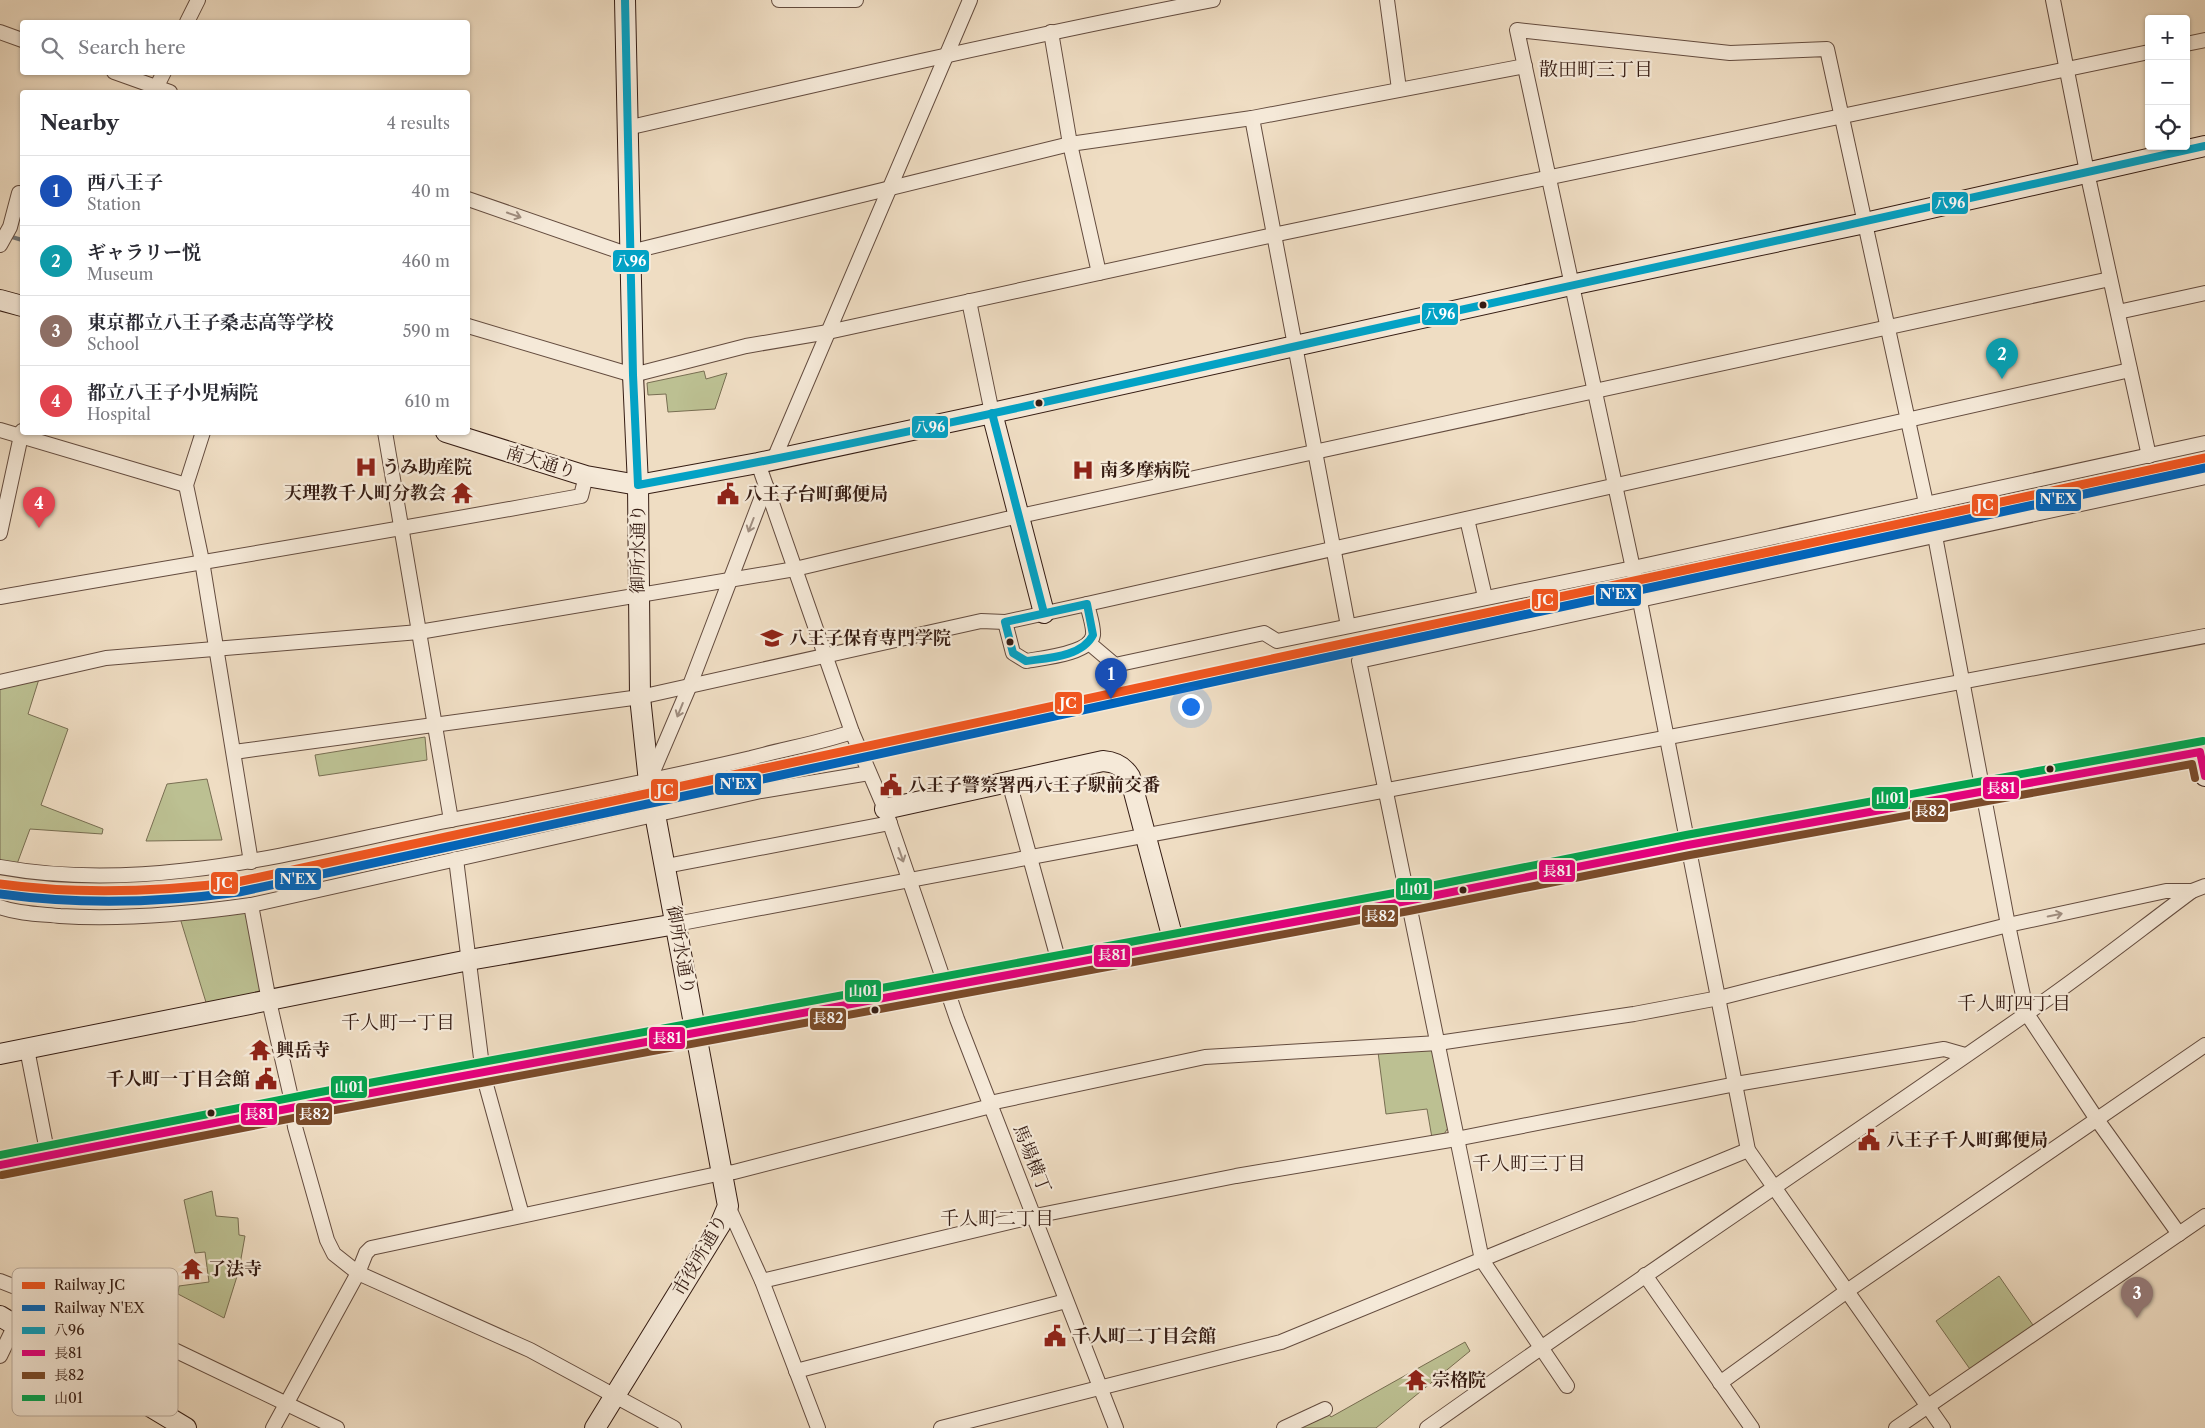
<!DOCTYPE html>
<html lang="en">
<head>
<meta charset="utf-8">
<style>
  body { margin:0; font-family:"Libre Caslon Text","Noto Serif JP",serif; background:#f2f2f3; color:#2b2b33 }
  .controls { position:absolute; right:15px; top:15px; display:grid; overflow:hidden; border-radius:5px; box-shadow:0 1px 4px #0004 }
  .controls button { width:45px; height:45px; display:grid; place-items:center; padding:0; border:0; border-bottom:1px solid #e1e1e2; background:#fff; color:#2b2b33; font:25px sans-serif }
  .you { position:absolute; left:1190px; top:706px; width:18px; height:18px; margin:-12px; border:4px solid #fff; border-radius:50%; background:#1a73e8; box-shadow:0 0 0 8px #1a73e833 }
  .badge { display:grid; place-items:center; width:32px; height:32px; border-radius:50%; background:#8f2418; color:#fff; font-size:16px; font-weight:700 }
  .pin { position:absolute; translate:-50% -41px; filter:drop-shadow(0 1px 2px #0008) }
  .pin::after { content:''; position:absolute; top:26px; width:18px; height:15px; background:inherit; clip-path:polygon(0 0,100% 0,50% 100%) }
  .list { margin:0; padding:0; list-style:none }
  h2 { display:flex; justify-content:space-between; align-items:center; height:65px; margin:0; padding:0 20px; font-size:21px }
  h2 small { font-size:16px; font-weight:400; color:#7c7c81 }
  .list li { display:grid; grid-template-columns:32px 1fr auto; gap:15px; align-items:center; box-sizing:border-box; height:70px; padding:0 20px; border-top:1px solid #e1e1e2 }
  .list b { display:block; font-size:19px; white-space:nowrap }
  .list p { margin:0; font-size:16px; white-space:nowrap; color:#7c7c81 }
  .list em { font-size:16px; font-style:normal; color:#7c7c81 }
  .icon { flex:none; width:28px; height:28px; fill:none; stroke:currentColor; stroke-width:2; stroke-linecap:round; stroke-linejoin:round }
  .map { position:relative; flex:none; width:2205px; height:1428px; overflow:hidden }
  .search { position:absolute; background:#fff; box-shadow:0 1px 4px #0004; left:20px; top:20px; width:450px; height:55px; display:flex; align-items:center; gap:12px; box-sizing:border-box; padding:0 18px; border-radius:5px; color:#7c7c81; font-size:19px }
  .panel { position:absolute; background:#fff; box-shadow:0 1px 4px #0004; left:20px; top:90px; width:450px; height:345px; border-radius:5px }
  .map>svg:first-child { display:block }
  .green { fill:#bcc092; stroke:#786e52 }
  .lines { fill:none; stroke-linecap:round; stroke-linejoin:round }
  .stream { stroke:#767a7b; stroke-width:4 }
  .street-casing { stroke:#644c3f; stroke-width:16 }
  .secondary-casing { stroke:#351c13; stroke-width:22 }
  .highway-casing { stroke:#351c13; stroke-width:28 }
  .street { stroke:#f5e9d8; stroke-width:14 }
  .secondary { stroke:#f5e9d8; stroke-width:20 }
  .highway { stroke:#efddc3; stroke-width:26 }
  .bus-1-casing { stroke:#f5e9d8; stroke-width:11 }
  .bus-2-casing { stroke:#f5e9d8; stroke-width:11 }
  .bus-3-casing { stroke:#f5e9d8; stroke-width:11 }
  .bus-4-casing { stroke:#f5e9d8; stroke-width:11 }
  .bus-1 { stroke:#03a2c5; stroke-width:8 }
  .bus-2 { stroke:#e5007d; stroke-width:8 }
  .bus-3 { stroke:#7a4b2a; stroke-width:8 }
  .bus-4 { stroke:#00a651; stroke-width:8 }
  .rail-1-casing { stroke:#f5e9d8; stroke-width:12 }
  .rail-2-casing { stroke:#f5e9d8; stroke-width:12 }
  .rail-1 { stroke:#f15620; stroke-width:9 }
  .rail-2 { stroke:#0065bd; stroke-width:9 }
  .oneway { stroke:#9f8d7f }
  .bus-dot { fill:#351c13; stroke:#f5e9d8; stroke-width:2 }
  .labels { text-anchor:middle; stroke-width:4.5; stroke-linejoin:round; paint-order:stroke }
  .street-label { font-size:18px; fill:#351c13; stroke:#f5e9d8 }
  .poi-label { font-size:18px; font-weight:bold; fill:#351c13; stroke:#f5e9d8; text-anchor:start }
  .neighbourhood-label { font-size:19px; fill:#351c13; stroke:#f5e9d8 }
  .key { fill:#f5e9d8; stroke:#bbac9d; stroke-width:1 }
  .key-label { font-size:14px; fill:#351c13 }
  .line-badge { stroke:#f5e9d8; stroke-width:2 }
  .badge-label { font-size:14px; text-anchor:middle; font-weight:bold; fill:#fff }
</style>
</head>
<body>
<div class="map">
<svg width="2205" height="1428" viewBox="0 0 2205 1428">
  <rect width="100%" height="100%" fill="#efddc3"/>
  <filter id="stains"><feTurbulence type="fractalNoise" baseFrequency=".004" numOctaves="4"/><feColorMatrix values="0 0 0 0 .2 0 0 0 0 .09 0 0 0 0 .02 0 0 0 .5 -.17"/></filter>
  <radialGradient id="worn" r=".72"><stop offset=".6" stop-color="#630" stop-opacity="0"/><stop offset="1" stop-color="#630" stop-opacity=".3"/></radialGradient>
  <!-- green -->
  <g class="green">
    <polygon points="704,371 706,379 727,373 715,409 668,412 666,394 648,395 647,383"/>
    <polygon points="39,679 28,714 68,729 41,805 103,829 102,834 30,829 17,864 0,861 0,689"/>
    <polygon points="425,737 427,760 319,776 315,755"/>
    <polygon points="207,779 222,840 146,841 167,784"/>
    <polygon points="243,910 247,913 269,1001 209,1012 180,918"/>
    <polygon points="1435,1049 1449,1126 1443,1136 1432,1138 1427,1109 1386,1114 1378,1052"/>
    <polygon points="212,1191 216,1216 238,1218 239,1235 245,1236 239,1270 224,1318 178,1294 179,1286 209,1282 205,1252 195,1253 184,1200"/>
    <polygon points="1999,1276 2035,1328 1972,1372 1936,1321"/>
    <polygon points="1465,1342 1470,1351 1376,1428 1284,1428 1325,1409 1331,1417"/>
  </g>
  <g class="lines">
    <!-- stream -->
    <polyline class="stream" points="12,237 22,240"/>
    <!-- street casing -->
    <g class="street-casing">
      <g id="street">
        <polyline points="779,0 856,0"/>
        <polyline points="1387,0 1399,89"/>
        <polyline points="2053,0 2087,172 2149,456"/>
        <polyline points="187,22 198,0"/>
        <polyline points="0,32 22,40"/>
        <polyline points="1051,32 1070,144 1099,273"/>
        <polyline points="2186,44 2205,40"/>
        <polyline points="114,72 170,92"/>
        <polyline points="154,92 164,72"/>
        <polyline points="1252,118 1348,626"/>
        <path d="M627,128C822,83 1017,38 1213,0"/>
        <polyline points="468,199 621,252 630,252 1070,144 1252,118 1525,66"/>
        <polyline points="0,245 10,227 19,193 22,194"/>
        <polyline points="969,301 992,413"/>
        <polyline points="2118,312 2205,293"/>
        <polyline points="468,326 633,375 746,346 828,332 1273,235 2149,52"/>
        <polyline points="0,430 186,485"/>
        <polyline points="203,432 186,485 202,561 251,862"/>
        <polyline points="385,432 451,820"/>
        <polyline points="774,459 970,0"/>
        <polyline points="766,486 852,732 885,809 957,1019 1116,1428"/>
        <polyline points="1926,503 1827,49 1730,53 1517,30 1640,601 1748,1150 1943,1428"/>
        <polyline points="1467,519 1485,597"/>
        <polyline points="0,533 22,431"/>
        <polyline points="1935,536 2008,925 2027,1014 2098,1121 2179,1234"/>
        <path d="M0,597C193,563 387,532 581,496L586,476"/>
        <path d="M1005,622L1013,653L1026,661C1042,658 1090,654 1093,635C1094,627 1089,613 1087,604"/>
        <polyline points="1089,643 1115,665 1264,633 1277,641 1633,568 2205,443"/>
        <polyline points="0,682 106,658 419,632 795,569 1006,519 2110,279"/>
        <polyline points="234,752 640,697 981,621 1005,622 1087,604 2130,370"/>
        <polyline points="649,781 690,685 766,486 758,463"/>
        <polyline points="1009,782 1060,966"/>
        <polyline points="456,859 483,1074 522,1215"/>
        <polyline points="666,866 890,823"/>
        <path d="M0,867C154,895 307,848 456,819C555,800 653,781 751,758C784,749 819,743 852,732"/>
        <polyline points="251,905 269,1001 290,1093 295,1127 327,1240 334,1254 358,1273 530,1350 674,1428"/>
        <path d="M0,907C20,914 40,914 60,916C124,920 188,914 251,905L761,791L869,773"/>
        <polyline points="676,924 2205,636"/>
        <polyline points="27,1049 48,1156"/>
        <polyline points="990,1103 1205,1057 1438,1043 1634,1014 1719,998 2008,925 2166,891 2192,891"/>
        <polyline points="728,1206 762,1281 818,1428"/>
        <polyline points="1645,1275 1752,1428"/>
        <polyline points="0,1281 168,1347 337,1428"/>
        <polyline points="762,1281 1035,1216 1236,1176 1456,1139 1736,1084 1944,1049 1965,1055"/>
        <polyline points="0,1356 15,1325"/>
        <polyline points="796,1371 1066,1301"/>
        <polyline points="1720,1383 1847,1291 2205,1045"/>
        <polyline points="1567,1386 1482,1260 1359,661 2205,477"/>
        <polyline points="273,1428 358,1273 366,1253 371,1248 722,1173 734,1172 991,1106"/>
        <polyline points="941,1428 1281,1342 1748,1150"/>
        <polyline points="1284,1428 1325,1409"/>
        <path d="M1427,1428C1625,1287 1827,1153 2026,1014C2083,975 2137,932 2192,891L2205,886"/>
        <polyline points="1896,1428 2205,1216"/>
      </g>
    </g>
    <!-- secondary casing -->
    <g class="secondary-casing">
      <g id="secondary">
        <polyline points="0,300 22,306"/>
        <polyline points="992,413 1044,613"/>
        <polyline points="446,432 586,476 638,485 758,463 992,413 1571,285 1865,223 2205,146"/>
        <polyline points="2200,752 2205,776"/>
        <path d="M885,809L1103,761C1116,762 1124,767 1130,777L1174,943"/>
        <polyline points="0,1054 469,960 676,924"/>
        <polyline points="0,1316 186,1428"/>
        <polyline points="595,1428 720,1225 728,1206 649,782 640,697 638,485 633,375 625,0"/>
      </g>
    </g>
    <!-- highway casing -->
    <g class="highway-casing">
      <polyline id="highway" points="0,1165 317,1103 1407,901 1688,845 2169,759 2205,751"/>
    </g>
    <!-- street -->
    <use href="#street" class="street"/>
    <!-- secondary -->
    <use href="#secondary" class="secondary"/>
    <!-- highway -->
    <use href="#highway" class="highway"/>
    <!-- bus-1 casing -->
    <g class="bus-1-casing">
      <g id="bus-1">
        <path d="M625,0L633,375L638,485C889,439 1138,381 1387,326C1659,265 1933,208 2205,146"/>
        <polyline points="992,413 1044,613"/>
        <path d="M1087,604L1093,635C1082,657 1047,658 1026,661L1013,653L1005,622Z"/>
      </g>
    </g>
    <!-- bus-2 casing -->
    <g class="bus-2-casing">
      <polyline id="bus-2" points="0,1165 317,1103 1407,901 1688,845 2200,752 2205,776"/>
    </g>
    <!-- bus-3 casing -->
    <g class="bus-3-casing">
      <polyline id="bus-3" points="2,1175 319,1113 1409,911 1690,855 2192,764 2195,778"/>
    </g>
    <!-- bus-4 casing -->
    <g class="bus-4-casing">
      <polyline id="bus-4" points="0,1155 315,1093 1405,891 1686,835 2203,741"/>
    </g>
    <!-- bus-1 -->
    <use href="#bus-1" class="bus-1"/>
    <!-- bus-2 -->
    <use href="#bus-2" class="bus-2"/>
    <!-- bus-3 -->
    <use href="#bus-3" class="bus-3"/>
    <!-- bus-4 -->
    <use href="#bus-4" class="bus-4"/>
    <!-- rail-1 casing -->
    <g class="rail-1-casing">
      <path id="rail-1" d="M0,884C80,895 157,892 237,882L2205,458"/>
    </g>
    <!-- rail-2 casing -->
    <g class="rail-2-casing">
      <path id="rail-2" d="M0,894C80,905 159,903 239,892L2205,468"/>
    </g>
    <!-- rail-1 -->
    <use href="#rail-1" class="rail-1"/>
    <!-- rail-2 -->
    <use href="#rail-2" class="rail-2"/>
  </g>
  <!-- one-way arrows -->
  <defs><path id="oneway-shaft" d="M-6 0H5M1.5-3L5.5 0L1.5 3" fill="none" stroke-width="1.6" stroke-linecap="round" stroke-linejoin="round" transform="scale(1.25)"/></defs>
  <g class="oneway">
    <use href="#oneway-shaft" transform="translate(514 215) rotate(19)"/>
    <use href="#oneway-shaft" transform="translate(751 525) rotate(111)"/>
    <use href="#oneway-shaft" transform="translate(680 710) rotate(112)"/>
    <use href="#oneway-shaft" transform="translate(901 855) rotate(71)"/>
    <use href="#oneway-shaft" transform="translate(2055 915) rotate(-12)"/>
  </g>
  <!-- icons -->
  <defs>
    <g id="hospital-bare" transform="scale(1.725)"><path d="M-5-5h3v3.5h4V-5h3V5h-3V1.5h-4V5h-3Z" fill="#8f2418" stroke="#f5e9d8" stroke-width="2.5" paint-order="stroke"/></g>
    <g id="temple-bare" transform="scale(1.725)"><path d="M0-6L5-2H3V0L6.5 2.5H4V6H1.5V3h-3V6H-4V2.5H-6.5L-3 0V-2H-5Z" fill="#8f2418" stroke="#f5e9d8" stroke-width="2.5" paint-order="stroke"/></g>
    <g id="civic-bare" transform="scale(1.725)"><path d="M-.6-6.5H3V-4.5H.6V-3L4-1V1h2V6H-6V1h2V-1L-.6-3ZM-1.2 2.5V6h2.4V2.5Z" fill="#8f2418" stroke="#f5e9d8" stroke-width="2.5" paint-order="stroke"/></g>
    <g id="university-bare" transform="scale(1.725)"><path d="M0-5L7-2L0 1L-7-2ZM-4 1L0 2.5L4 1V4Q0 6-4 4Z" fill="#8f2418" stroke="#f5e9d8" stroke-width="2.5" paint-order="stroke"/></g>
  </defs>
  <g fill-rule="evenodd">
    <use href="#hospital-bare" x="366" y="467"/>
    <use href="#hospital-bare" x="1083" y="470"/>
    <use href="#temple-bare" x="462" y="493"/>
    <use href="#civic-bare" x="728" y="494"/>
    <use href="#university-bare" x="772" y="638"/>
    <use href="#civic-bare" x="891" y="785"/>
    <use href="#temple-bare" x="260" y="1050"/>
    <use href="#civic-bare" x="266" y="1079"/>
    <use href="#civic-bare" x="1869" y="1140"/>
    <use href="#temple-bare" x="192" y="1269"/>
    <use href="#civic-bare" x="1055" y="1336"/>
    <use href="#temple-bare" x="1416" y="1380"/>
  </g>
  <!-- markers -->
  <g class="bus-dot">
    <circle cx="1483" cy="305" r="4.5"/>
    <circle cx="1039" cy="403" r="4.5"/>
    <circle cx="1010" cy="642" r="4.5"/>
    <circle cx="2050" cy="769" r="4.5"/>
    <circle cx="1463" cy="890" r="4.5"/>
    <circle cx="875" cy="1010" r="4.5"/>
    <circle cx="211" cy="1113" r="4.5"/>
  </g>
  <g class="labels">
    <!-- street labels -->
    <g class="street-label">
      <text transform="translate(541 462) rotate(17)" y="6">南大通り</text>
      <text transform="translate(638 549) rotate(-90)" y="6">御所水通り</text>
      <text transform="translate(681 950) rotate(80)" y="6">御所水通り</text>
      <text transform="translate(1032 1159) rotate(68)" y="6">馬場横丁</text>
      <text transform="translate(700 1255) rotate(-60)" y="6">市役所通り</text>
    </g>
    <!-- poi labels -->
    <g class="poi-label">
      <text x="382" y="473">うみ助産院</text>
      <text x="1100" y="476">南多摩病院</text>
      <text x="446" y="499" text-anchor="end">天理教千人町分教会</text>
      <text x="744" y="500">八王子台町郵便局</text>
      <text x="789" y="644">八王子保育専門学院</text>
      <text x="908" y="791">八王子警察署西八王子駅前交番</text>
      <text x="276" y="1056">興岳寺</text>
      <text x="250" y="1085" text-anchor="end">千人町一丁目会館</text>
      <text x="1886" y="1146">八王子千人町郵便局</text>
      <text x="208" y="1275">了法寺</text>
      <text x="1072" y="1342">千人町二丁目会館</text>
      <text x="1432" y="1386">宗格院</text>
    </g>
    <!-- neighbourhood labels -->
    <g class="neighbourhood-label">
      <text x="1596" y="76">散田町三丁目</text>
      <text x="2014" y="1010">千人町四丁目</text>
      <text x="398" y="1029">千人町一丁目</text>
      <text x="1529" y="1170">千人町三丁目</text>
      <text x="997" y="1225">千人町二丁目</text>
    </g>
  </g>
  <!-- legend -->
  <rect x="12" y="1268" width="166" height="148" rx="8" class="key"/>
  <rect x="22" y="1282" width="23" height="7" fill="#f15620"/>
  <rect x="22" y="1305" width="23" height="6" fill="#0065bd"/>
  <rect x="22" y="1327" width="23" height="7" fill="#03a2c5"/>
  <rect x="22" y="1350" width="23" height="6" fill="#e5007d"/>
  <rect x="22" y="1372" width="23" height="7" fill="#7a4b2a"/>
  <rect x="22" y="1395" width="23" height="6" fill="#00a651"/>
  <g class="key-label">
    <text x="54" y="1290">Railway JC</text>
    <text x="54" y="1313">Railway N'EX</text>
    <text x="54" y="1335">八96</text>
    <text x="54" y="1358">長81</text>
    <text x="54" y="1380">長82</text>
    <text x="54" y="1403">山01</text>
  </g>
  <g class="line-badge">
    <rect x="1931" y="191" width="38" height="24" rx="5" fill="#03a2c5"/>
    <rect x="612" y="249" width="38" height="24" rx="5" fill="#03a2c5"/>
    <rect x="1421" y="302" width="38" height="24" rx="5" fill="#03a2c5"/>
    <rect x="911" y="415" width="38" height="24" rx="5" fill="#03a2c5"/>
    <rect x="2035" y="488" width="47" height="24" rx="5" fill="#0065bd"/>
    <rect x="1971" y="493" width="28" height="24" rx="5" fill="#f15620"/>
    <rect x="1595" y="583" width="47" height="24" rx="5" fill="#0065bd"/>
    <rect x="1531" y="588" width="28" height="24" rx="5" fill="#f15620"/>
    <rect x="1054" y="691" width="29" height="24" rx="5" fill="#f15620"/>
    <rect x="714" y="772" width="48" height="24" rx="5" fill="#0065bd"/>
    <rect x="1982" y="776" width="38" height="24" rx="5" fill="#e5007d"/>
    <rect x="650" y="778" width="29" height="24" rx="5" fill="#f15620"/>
    <rect x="1871" y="786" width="38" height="24" rx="5" fill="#00a651"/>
    <rect x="1911" y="799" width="38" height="24" rx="5" fill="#7a4b2a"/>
    <rect x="1538" y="859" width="38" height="24" rx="5" fill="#e5007d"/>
    <rect x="274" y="867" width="48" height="24" rx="5" fill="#0065bd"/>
    <rect x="210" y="871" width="29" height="24" rx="5" fill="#f15620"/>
    <rect x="1395" y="877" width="38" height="24" rx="5" fill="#00a651"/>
    <rect x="1361" y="904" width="38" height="24" rx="5" fill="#7a4b2a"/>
    <rect x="1093" y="944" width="38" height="24" rx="5" fill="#e5007d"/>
    <rect x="844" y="979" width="38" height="24" rx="5" fill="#00a651"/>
    <rect x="809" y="1007" width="38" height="24" rx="5" fill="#7a4b2a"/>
    <rect x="648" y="1026" width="38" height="24" rx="5" fill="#e5007d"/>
    <rect x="330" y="1075" width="38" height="24" rx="5" fill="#00a651"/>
    <rect x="295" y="1102" width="38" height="24" rx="5" fill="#7a4b2a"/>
    <rect x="240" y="1102" width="38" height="24" rx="5" fill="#e5007d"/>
  </g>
  <g class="badge-label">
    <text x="1950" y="208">八96</text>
    <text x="631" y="266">八96</text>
    <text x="1440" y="319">八96</text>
    <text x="930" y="432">八96</text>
    <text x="2058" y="504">N'EX</text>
    <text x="1985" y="510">JC</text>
    <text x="1618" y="599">N'EX</text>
    <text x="1545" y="605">JC</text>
    <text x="1068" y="708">JC</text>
    <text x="738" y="789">N'EX</text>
    <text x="2001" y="793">長81</text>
    <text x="665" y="795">JC</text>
    <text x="1890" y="803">山01</text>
    <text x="1930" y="816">長82</text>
    <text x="1557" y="876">長81</text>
    <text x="298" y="884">N'EX</text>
    <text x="224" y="888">JC</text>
    <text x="1414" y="894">山01</text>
    <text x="1380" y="921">長82</text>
    <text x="1112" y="960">長81</text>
    <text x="863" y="996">山01</text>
    <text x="828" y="1023">長82</text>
    <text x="667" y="1043">長81</text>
    <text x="349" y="1092">山01</text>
    <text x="314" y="1119">長82</text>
    <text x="259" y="1119">長81</text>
  </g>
  <rect width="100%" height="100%" filter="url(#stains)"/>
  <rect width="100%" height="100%" fill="url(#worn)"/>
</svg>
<div class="controls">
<button>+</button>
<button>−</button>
<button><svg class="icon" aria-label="locate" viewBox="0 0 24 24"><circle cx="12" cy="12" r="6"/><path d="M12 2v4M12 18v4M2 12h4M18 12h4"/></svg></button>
</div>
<div class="you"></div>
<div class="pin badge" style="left:1111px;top:699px;background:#1a4fb4">1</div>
<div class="pin badge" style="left:2002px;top:379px;background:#0f9aa8">2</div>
<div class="pin badge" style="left:2137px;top:1318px;background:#8d6e63">3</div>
<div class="pin badge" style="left:39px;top:528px;background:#e0444e">4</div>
<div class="search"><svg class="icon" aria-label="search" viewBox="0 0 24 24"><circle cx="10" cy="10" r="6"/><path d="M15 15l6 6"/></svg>Search here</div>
<section class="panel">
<h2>Nearby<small>4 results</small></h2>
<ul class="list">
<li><span class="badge" style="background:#1a4fb4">1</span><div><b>西八王子</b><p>Station</p></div><em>40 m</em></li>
<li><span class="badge" style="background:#0f9aa8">2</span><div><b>ギャラリー悦</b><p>Museum</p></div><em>460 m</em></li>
<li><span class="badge" style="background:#8d6e63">3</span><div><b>東京都立八王子桑志高等学校</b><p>School</p></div><em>590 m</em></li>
<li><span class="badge" style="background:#e0444e">4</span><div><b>都立八王子小児病院</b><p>Hospital</p></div><em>610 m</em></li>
</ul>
</section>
</div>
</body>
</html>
